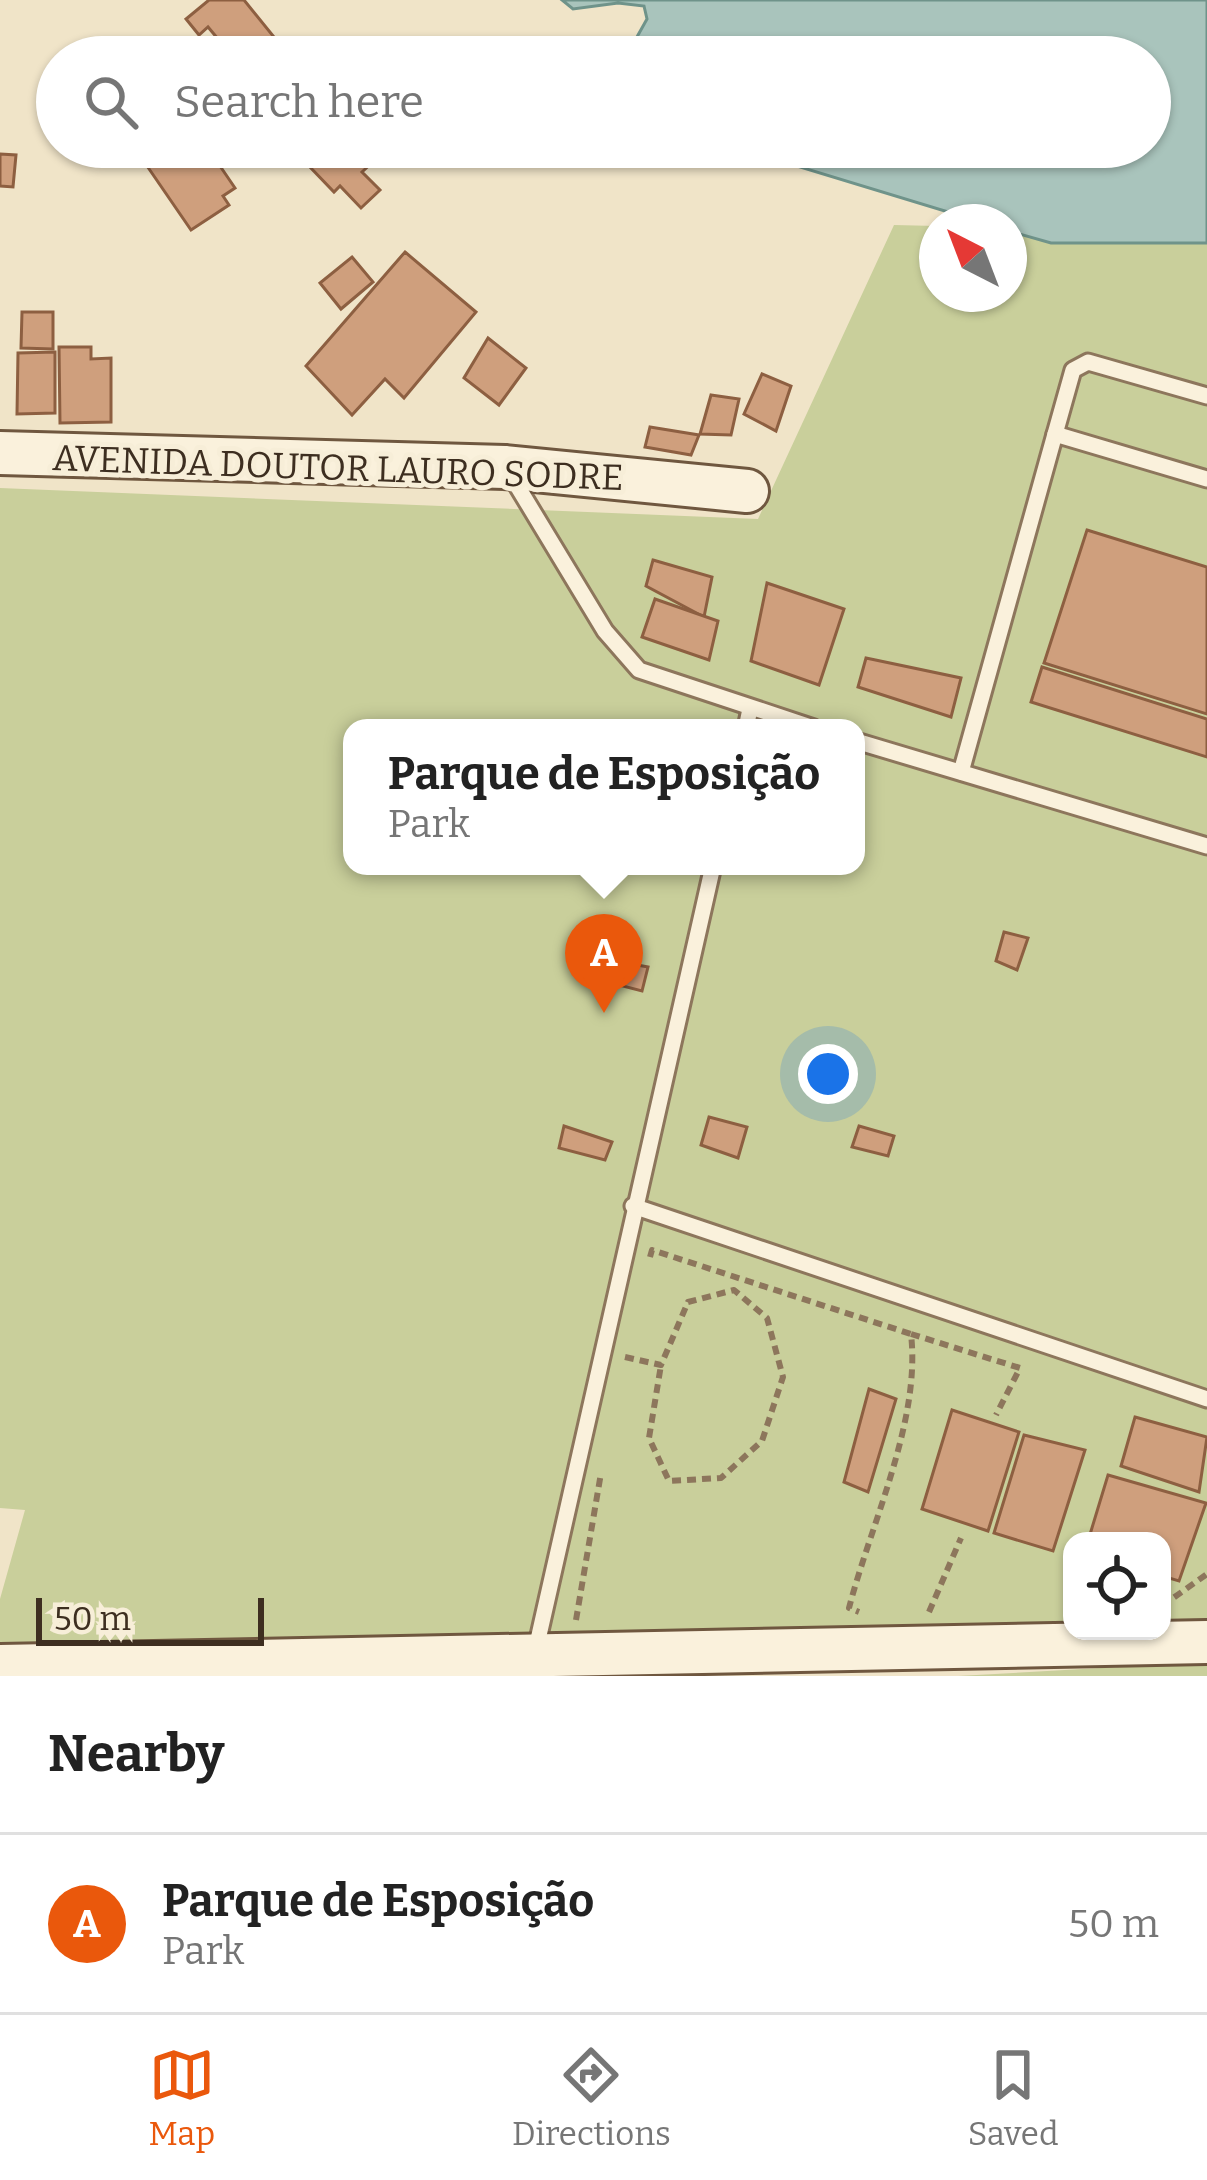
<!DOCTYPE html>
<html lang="en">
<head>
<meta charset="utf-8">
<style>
  body { margin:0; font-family:Bitter,serif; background:#f6f6f6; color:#222 }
  .controls { position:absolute; right:36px; bottom:36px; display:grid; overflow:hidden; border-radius:24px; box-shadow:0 3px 9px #0004 }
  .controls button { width:108px; height:108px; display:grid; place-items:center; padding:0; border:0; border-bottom:3px solid #e0e0e0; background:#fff; color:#222; font:60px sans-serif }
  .compass { position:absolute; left:919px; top:204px; width:108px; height:108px; border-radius:50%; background:#fff; box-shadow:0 3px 9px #0004; rotate:318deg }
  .scale { position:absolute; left:36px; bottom:30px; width:228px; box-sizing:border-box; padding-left:12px; border:6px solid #3d2e20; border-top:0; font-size:33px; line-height:42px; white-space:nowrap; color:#3d2e20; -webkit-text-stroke:9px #f7eed8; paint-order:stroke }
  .you { position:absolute; left:828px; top:1074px; width:42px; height:42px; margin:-30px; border:9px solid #fff; border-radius:50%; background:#1a73e8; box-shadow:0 0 0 18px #1a73e833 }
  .badge { display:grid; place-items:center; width:78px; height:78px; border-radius:50%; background:#ea580c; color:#fff; font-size:39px; font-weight:700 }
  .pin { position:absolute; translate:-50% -99px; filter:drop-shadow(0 3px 6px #0008) }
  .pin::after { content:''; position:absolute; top:63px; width:42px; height:36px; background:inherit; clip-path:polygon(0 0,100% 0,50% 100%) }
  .popup { position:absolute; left:343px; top:719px; width:522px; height:156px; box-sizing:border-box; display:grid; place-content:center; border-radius:24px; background:#fff; filter:drop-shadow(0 3px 9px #0005); font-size:39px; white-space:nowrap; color:#767676 }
  .popup b { font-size:45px; color:#222 }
  .popup::after { content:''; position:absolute; left:50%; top:100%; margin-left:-24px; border:24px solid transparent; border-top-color:#fff }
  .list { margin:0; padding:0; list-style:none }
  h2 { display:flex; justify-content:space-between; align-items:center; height:156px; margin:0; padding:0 48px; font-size:51px }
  h2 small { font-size:39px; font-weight:400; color:#767676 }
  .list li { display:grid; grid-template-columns:78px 1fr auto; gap:36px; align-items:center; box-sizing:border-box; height:180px; padding:0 48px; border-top:3px solid #e0e0e0 }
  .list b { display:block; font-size:45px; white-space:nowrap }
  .list p { margin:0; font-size:39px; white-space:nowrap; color:#767676 }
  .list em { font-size:39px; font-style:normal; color:#767676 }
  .icon { flex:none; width:66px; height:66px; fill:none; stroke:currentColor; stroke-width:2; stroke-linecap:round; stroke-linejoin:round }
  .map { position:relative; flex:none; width:1207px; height:1676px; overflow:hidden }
  .search { position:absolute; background:#fff; box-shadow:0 3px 9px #0004; left:36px; right:36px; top:36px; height:132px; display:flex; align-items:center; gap:30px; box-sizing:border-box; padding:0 42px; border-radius:66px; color:#767676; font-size:45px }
  .sheet { height:336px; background:#fff }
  nav { display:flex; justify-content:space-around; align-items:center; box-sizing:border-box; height:168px; border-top:3px solid #e0e0e0; background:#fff; font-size:33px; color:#767676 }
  nav a { display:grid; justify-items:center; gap:6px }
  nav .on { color:#ea580c }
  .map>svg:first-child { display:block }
  .green { fill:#c9cf9b; fill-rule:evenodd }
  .water { fill:#a9c4bc; stroke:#6f938a; stroke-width:3 }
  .building { fill:#cf9f7d; stroke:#8d5f41; stroke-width:3 }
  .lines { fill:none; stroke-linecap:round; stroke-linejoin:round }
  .lane-casing { stroke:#8d765c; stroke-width:21 }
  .secondary-casing { stroke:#6f573f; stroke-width:48 }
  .path { stroke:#8d765c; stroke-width:6; stroke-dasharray:9 6; stroke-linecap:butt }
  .lane { stroke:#faf1dc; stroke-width:15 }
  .secondary { stroke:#faf1dc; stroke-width:42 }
  .labels { text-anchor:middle; stroke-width:10; stroke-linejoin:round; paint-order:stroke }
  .street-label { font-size:36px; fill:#3d2e20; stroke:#f7eed8 }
</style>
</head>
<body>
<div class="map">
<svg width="1207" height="1676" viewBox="0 0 1207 1676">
  <rect width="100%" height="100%" fill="#f0e4c8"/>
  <!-- green -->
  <g class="green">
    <path d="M894,225L937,226V294H1009V227L1207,230V1632L0,1676V1599L25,1510L0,1508V488L758,519ZM352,728H856V866H352ZM1072,1541H1162V1631H1072Z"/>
    <polygon points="1207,1662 1207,1676 958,1676"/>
  </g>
  <!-- water -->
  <polygon class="water" points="562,0 1207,0 1207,243 1051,243 1009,231 1009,222 981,222 790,164 766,147 1150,147 1150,57 691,57 679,40 628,53 647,19 644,6 618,3 573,9"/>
  <!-- building -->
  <g class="building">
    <polygon points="209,0 244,0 278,42 259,57 233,57 208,27 199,35 186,19"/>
    <polygon points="169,147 207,147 235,188 223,196 229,205 191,230 145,163"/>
    <polygon points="317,147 364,147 376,159 362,172 380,190 361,208 340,186 334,192 308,165"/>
    <polygon points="0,154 16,155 13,187 0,186"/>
    <polygon points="405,252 476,312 404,398 385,379 352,415 306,366"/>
    <polygon points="352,257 373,282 341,309 320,283"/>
    <polygon points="22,312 53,312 53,349 21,348"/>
    <polygon points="488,338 526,368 499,405 464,378"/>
    <polygon points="59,347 91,347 91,359 111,358 111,422 60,423"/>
    <polygon points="55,352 55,413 17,414 18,353"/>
    <polygon points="762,374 791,386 776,431 744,414"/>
    <polygon points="711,395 739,399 731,435 700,434"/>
    <polygon points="650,427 699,435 691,455 645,447"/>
    <polygon points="1087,530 1207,567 1207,714 1044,663"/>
    <polygon points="653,560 712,577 704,617 646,586"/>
    <polygon points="767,583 844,609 819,685 751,661"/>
    <polygon points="655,599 718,621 709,660 642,637"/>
    <polygon points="866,658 961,678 951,717 858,687"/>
    <polygon points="1042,667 1207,719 1207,757 1031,702"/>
    <polygon points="1004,932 1028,938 1017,970 996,961"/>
    <polygon points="621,962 648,967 642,991 615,984"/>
    <polygon points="709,1117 747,1127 738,1158 701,1145"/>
    <polygon points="564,1126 612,1142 605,1160 559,1148"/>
    <polygon points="859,1126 894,1136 888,1156 852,1147"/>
    <polygon points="869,1389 896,1399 868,1492 844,1482"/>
    <polygon points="952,1410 1019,1432 988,1531 922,1509"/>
    <polygon points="1135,1417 1207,1437 1199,1492 1121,1466"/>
    <polygon points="1024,1435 1085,1450 1053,1551 994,1533"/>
    <polygon points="1108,1475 1206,1503 1179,1581 1162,1576 1162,1541 1088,1541"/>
  </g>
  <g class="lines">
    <!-- lane casing -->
    <g class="lane-casing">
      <g id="lane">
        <polyline points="1055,434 1073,370 1088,362 1207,396"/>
        <polyline points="510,474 605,631 639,670 814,728"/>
        <polyline points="746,728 750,709"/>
        <polyline points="856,741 1207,846"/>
        <polyline points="961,772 1055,434 1207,479"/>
        <polyline points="633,1206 1207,1399"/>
        <polyline points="535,1653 713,866"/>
      </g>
    </g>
    <!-- secondary casing -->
    <g class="secondary-casing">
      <g id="secondary">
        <polyline points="0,453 505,467 747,491"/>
        <polyline points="0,1666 1207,1642"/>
      </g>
    </g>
    <!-- path -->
    <g class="path">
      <path d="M650,1257L652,1250L911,1334C921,1421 871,1523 849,1608L859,1612"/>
      <polyline points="911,1334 1020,1368 996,1415"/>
      <polyline points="625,1357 661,1365 688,1302 734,1290 767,1318 783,1377 762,1441 721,1478 669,1481 649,1438 661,1365"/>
      <polyline points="1162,1606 1207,1574"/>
      <polyline points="929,1612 961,1538"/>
      <polyline points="576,1620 601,1473"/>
    </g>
    <!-- lane -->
    <use href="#lane" class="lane"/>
    <!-- secondary -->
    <use href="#secondary" class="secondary"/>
  </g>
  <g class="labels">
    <!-- street labels -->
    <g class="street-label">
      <text transform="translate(338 467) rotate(2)" y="13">AVENIDA DOUTOR LAURO SODRE</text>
    </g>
  </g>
</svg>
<div class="controls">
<button><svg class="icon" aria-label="locate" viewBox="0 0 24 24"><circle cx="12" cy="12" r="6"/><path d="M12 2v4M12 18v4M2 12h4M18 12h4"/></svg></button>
</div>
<svg class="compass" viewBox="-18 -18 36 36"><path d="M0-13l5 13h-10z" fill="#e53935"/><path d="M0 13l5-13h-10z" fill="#767676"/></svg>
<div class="scale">50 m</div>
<div class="you"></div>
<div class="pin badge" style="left:604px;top:1013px">A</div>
<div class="popup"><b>Parque de Esposição</b>Park</div>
<div class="search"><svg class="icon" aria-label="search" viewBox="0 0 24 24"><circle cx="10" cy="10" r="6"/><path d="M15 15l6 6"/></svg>Search here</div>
</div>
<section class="sheet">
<h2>Nearby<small></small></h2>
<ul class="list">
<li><span class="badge">A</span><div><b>Parque de Esposição</b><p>Park</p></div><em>50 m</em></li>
</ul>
</section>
<nav>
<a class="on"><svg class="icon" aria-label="map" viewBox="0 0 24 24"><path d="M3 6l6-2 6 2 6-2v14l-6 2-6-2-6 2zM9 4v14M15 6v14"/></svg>Map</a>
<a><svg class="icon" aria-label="directions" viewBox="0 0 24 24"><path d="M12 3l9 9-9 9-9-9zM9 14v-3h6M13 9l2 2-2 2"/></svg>Directions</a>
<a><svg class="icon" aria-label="saved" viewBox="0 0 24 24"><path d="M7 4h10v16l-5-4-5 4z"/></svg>Saved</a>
</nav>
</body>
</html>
